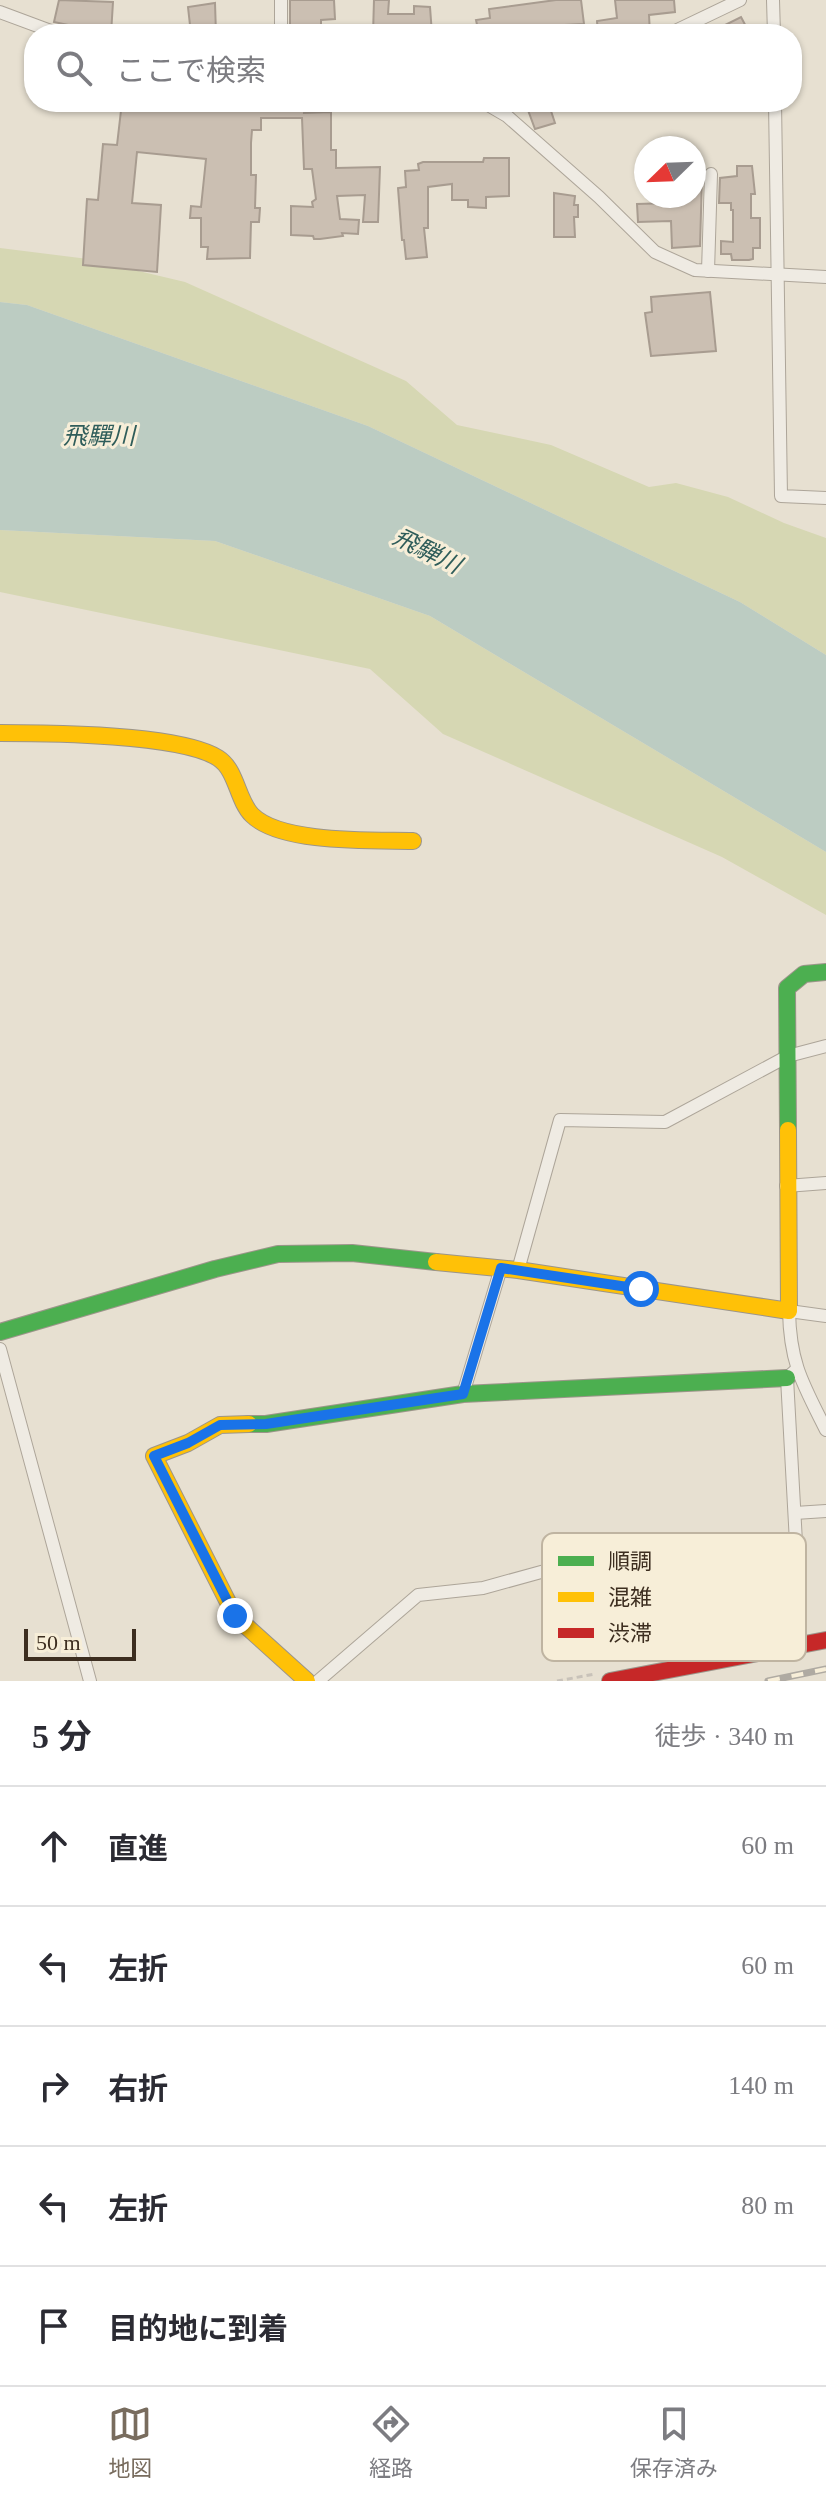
<!DOCTYPE html>
<html lang="ja">
<head>
<meta charset="utf-8">
<style>
  body { margin:0; font-family:"Times New Roman","Noto Sans JP",serif; background:#f7f7f7; color:#2b2b33 }
  .compass { position:absolute; left:634px; top:136px; width:72px; height:72px; border-radius:50%; background:#fff; box-shadow:0 2px 6px #0004; rotate:247deg }
  .scale { position:absolute; left:24px; bottom:20px; width:112px; box-sizing:border-box; padding-left:8px; border:4px solid #3d2e20; border-top:0; font-size:22px; line-height:28px; white-space:nowrap; color:#3d2e20; -webkit-text-stroke:6px #f7eed8; paint-order:stroke }
  .stop { position:absolute; width:24px; height:24px; margin:-18px; border:6px solid #1a73e8; border-radius:50%; background:#fff }
  .stop.end { background:#1a73e8; border-color:#fff; box-shadow:0 2px 8px #0008 }
  .list { margin:0; padding:0; list-style:none }
  h2 { display:flex; justify-content:space-between; align-items:center; height:104px; margin:0; padding:0 32px; font-size:34px }
  h2 small { font-size:26px; font-weight:400; color:#7c7c81 }
  .list li { display:grid; grid-template-columns:52px 1fr auto; gap:24px; align-items:center; box-sizing:border-box; height:120px; padding:0 32px; border-top:2px solid #e1e1e2 }
  .list b { display:block; font-size:30px; white-space:nowrap }
  .list em { font-size:26px; font-style:normal; color:#7c7c81 }
  .icon { flex:none; width:44px; height:44px; fill:none; stroke:currentColor; stroke-width:2; stroke-linecap:round; stroke-linejoin:round }
  .map { position:relative; flex:none; width:826px; height:1681px; overflow:hidden }
  .search { position:absolute; background:#fff; box-shadow:0 2px 6px #0004; left:24px; right:24px; top:24px; height:88px; display:flex; align-items:center; gap:20px; box-sizing:border-box; padding:0 28px; border-radius:32px; color:#7c7c81; font-size:30px }
  .sheet { height:704px; background:#fff }
  nav { display:flex; justify-content:space-around; align-items:center; box-sizing:border-box; height:112px; border-top:2px solid #e1e1e2; background:#fff; font-size:22px; color:#7c7c81 }
  nav a { display:grid; justify-items:center; gap:4px }
  nav .on { color:#786c5e }
  .map>svg:first-child { display:block }
  .green { fill:#d6d7b3 }
  .water { fill:#bcccc2 }
  .building { fill:#cbbfb2; stroke:#a89c90; stroke-width:2 }
  .lines { fill:none; stroke-linecap:round; stroke-linejoin:round }
  .street-casing { stroke:#ada599; stroke-width:14 }
  .fast-casing { stroke:#9c958a; stroke-width:18 }
  .slow-casing { stroke:#9c958a; stroke-width:18 }
  .jam-casing { stroke:#9c958a; stroke-width:18 }
  .path { stroke:#c8c2b9; stroke-width:3; stroke-dasharray:6 4; stroke-linecap:butt }
  .street { stroke:#efebe3; stroke-width:12 }
  .fast { stroke:#4caf50; stroke-width:16 }
  .slow { stroke:#ffc107; stroke-width:16 }
  .jam { stroke:#c62828; stroke-width:16 }
  .rail-casing { stroke:#afaaa2; stroke-width:7 }
  .rail { stroke:#f7eed8; stroke-width:4; stroke-dasharray:12; stroke-linecap:butt }
  .route { stroke:#1a73e8; stroke-width:10 }
  .labels { text-anchor:middle; stroke-width:6; stroke-linejoin:round; paint-order:stroke }
  .water-label { font-size:24px; font-style:italic; fill:#2f5d5a; stroke:#f7eed8 }
  .key { fill:#f7eed8; stroke:#bfb4a1; stroke-width:2 }
  .key-label { font-size:22px; fill:#3d2e20 }
</style>
</head>
<body>
<div class="map">
<svg width="826" height="1681" viewBox="0 0 826 1681">
  <rect width="100%" height="100%" fill="#e7e0d1"/>
  <!-- green -->
  <g class="green">
    <polygon points="0,248 88,259 185,282 406,381 457,425 551,445 649,487 676,483 728,497 784,523 826,538 826,655 740,602 368,426 27,305 0,302"/>
    <polygon points="0,530 215,541 430,616 826,852 826,915 722,857 443,734 370,669 0,592"/>
  </g>
  <!-- water -->
  <polygon class="water" points="0,302 27,305 368,426 740,602 826,655 826,852 430,616 215,541 0,530"/>
  <!-- building -->
  <g class="building">
    <polygon points="59,0 113,2 111,34 97,34 97,31 54,22"/>
    <polygon points="290,0 334,0 335,19 321,20 321,28 313,28 314,34 290,34"/>
    <polygon points="374,0 389,0 388,14 414,14 414,6 430,7 432,34 373,34"/>
    <polygon points="556,0 581,0 584,24 546,26 547,34 494,34 492,30 479,34 476,20 490,18 489,9"/>
    <polygon points="615,0 674,0 675,12 649,15 650,34 598,34 597,21 617,18"/>
    <polygon points="215,3 216,34 191,34 188,7"/>
    <polygon points="741,17 750,34 707,34"/>
    <polygon points="122,102 305,102 304,113 331,112 331,150 336,150 336,168 380,167 378,222 363,222 365,195 337,196 340,219 359,220 358,234 342,233 343,236 320,239 314,239 313,236 291,235 291,206 313,207 312,202 316,199 312,169 304,169 302,118 261,118 261,130 252,130 251,143 251,175 256,175 255,208 260,208 259,222 251,222 250,258 207,259 208,247 201,247 201,218 190,218 191,206 201,207 206,159 137,152 132,203 161,205 157,272 83,265 87,199 98,200 103,144 117,145"/>
    <polygon points="525,102 548,102 555,123 535,129"/>
    <polygon points="484,158 509,158 509,196 486,197 486,208 468,207 468,200 452,200 452,184 428,187 428,228 424,228 427,257 406,259 404,240 402,240 398,188 406,187 405,171 419,170 418,164 423,162 483,162"/>
    <polygon points="737,166 752,166 755,194 751,194 751,218 760,218 760,248 753,248 753,259 749,260 732,260 731,254 721,254 721,241 733,242 733,210 731,210 731,203 719,203 720,178 737,176"/>
    <polygon points="694,178 702,178 700,246 672,248 671,221 638,222 637,204 671,203 671,196 694,196"/>
    <polygon points="554,193 575,196 574,205 578,205 578,217 574,217 575,237 554,237"/>
    <polygon points="710,292 716,351 651,356 645,313 652,312 651,297"/>
  </g>
  <g class="lines">
    <!-- street casing -->
    <g class="street-casing">
      <g id="street">
        <polyline points="281,0 281,34"/>
        <polyline points="773,0 774,34"/>
        <polyline points="0,12 59,34"/>
        <polyline points="669,34 740,0"/>
        <polyline points="483,102 507,116 599,197 655,252 695,270 826,277"/>
        <polyline points="775,102 781,496 826,498"/>
        <polyline points="708,271 711,174"/>
        <polyline points="786,1186 826,1183"/>
        <polyline points="518,1270 560,1120 665,1122 788,1056 826,1046"/>
        <path d="M826,1316L789,1311C790,1364 803,1384 826,1430"/>
        <polyline points="0,1349 90,1681"/>
        <polyline points="463,1394 501,1268"/>
        <polyline points="795,1513 826,1511"/>
        <polyline points="318,1681 418,1595 483,1588 552,1569 623,1575 728,1618 754,1623 778,1617 794,1599 798,1579 787,1378 796,1370"/>
      </g>
    </g>
    <!-- fast casing -->
    <g class="fast-casing">
      <g id="fast">
        <polyline points="788,1130 787,988 804,974 826,972"/>
        <polyline points="0,1332 215,1269 278,1254 352,1253 436,1262"/>
        <polyline points="249,1424 266,1424 463,1394 787,1378"/>
      </g>
    </g>
    <!-- slow casing -->
    <g class="slow-casing">
      <g id="slow">
        <path d="M0,733C47,733 181,734 218,758C237,770 237,800 252,815C281,844 374,840 413,841"/>
        <polyline points="436,1262 518,1270 789,1311 788,1130"/>
        <polyline points="249,1424 220,1425 188,1443 154,1456 235,1616 307,1681"/>
      </g>
    </g>
    <!-- jam casing -->
    <g class="jam-casing">
      <polyline id="jam" points="610,1681 826,1640"/>
    </g>
    <!-- path -->
    <g class="path">
      <polyline points="724,1645 725,1629"/>
      <polyline points="557,1681 595,1674"/>
    </g>
    <!-- street -->
    <use href="#street" class="street"/>
    <!-- fast -->
    <use href="#fast" class="fast"/>
    <!-- slow -->
    <use href="#slow" class="slow"/>
    <!-- jam -->
    <use href="#jam" class="jam"/>
    <!-- rail casing -->
    <g class="rail-casing">
      <polyline id="rail" points="768,1681 826,1669"/>
    </g>
    <!-- rail -->
    <use href="#rail" class="rail"/>
  </g>
  <g class="lines">
    <!-- route -->
    <polyline class="route" points="235,1616 154,1456 188,1443 220,1425 266,1424 463,1394 501,1268 641,1289"/>
  </g>
  <g class="labels">
    <!-- water labels -->
    <g class="water-label">
      <text x="99" y="444">飛驒川</text>
      <text transform="translate(427 551) rotate(26)" y="8">飛騨川</text>
    </g>
  </g>
  <!-- legend -->
  <rect x="542" y="1533" width="264" height="128" rx="12" class="key"/>
  <rect x="558" y="1556" width="36" height="10" fill="#4caf50"/>
  <rect x="558" y="1592" width="36" height="10" fill="#ffc107"/>
  <rect x="558" y="1628" width="36" height="10" fill="#c62828"/>
  <g class="key-label">
    <text x="608" y="1569">順調</text>
    <text x="608" y="1605">混雑</text>
    <text x="608" y="1641">渋滞</text>
  </g>
</svg>
<svg class="compass" viewBox="-18 -18 36 36"><path d="M0-13l5 13h-10z" fill="#e53935"/><path d="M0 13l5-13h-10z" fill="#7c7c81"/></svg>
<div class="scale">50 m</div>
<div class="stop" style="left:641px;top:1289px"></div>
<div class="stop end" style="left:235px;top:1616px"></div>
<div class="search"><svg class="icon" aria-label="search" viewBox="0 0 24 24"><circle cx="10" cy="10" r="6"/><path d="M15 15l6 6"/></svg>ここで検索</div>
</div>
<section class="sheet">
<h2>5 分<small>徒歩 · 340 m</small></h2>
<ul class="list">
<li><svg class="icon" aria-label="ahead" viewBox="0 0 24 24"><path d="M12 20V5M6 11l6-6 6 6"/></svg><div><b>直進</b></div><em>60 m</em></li>
<li><svg class="icon" aria-label="left" viewBox="0 0 24 24"><path d="M17 20v-9H6M10 6l-5 5 5 5"/></svg><div><b>左折</b></div><em>60 m</em></li>
<li><svg class="icon" aria-label="right" viewBox="0 0 24 24"><path d="M7 20v-9h11M14 6l5 5-5 5"/></svg><div><b>右折</b></div><em>140 m</em></li>
<li><svg class="icon" aria-label="left" viewBox="0 0 24 24"><path d="M17 20v-9H6M10 6l-5 5 5 5"/></svg><div><b>左折</b></div><em>80 m</em></li>
<li><svg class="icon" aria-label="arrive" viewBox="0 0 24 24"><path d="M6 21V4h12l-3 4 3 4H6"/></svg><div><b>目的地に到着</b></div></li>
</ul>
</section>
<nav>
<a class="on"><svg class="icon" aria-label="map" viewBox="0 0 24 24"><path d="M3 6l6-2 6 2 6-2v14l-6 2-6-2-6 2zM9 4v14M15 6v14"/></svg>地図</a>
<a><svg class="icon" aria-label="directions" viewBox="0 0 24 24"><path d="M12 3l9 9-9 9-9-9zM9 14v-3h6M13 9l2 2-2 2"/></svg>経路</a>
<a><svg class="icon" aria-label="saved" viewBox="0 0 24 24"><path d="M7 4h10v16l-5-4-5 4z"/></svg>保存済み</a>
</nav>
</body>
</html>
